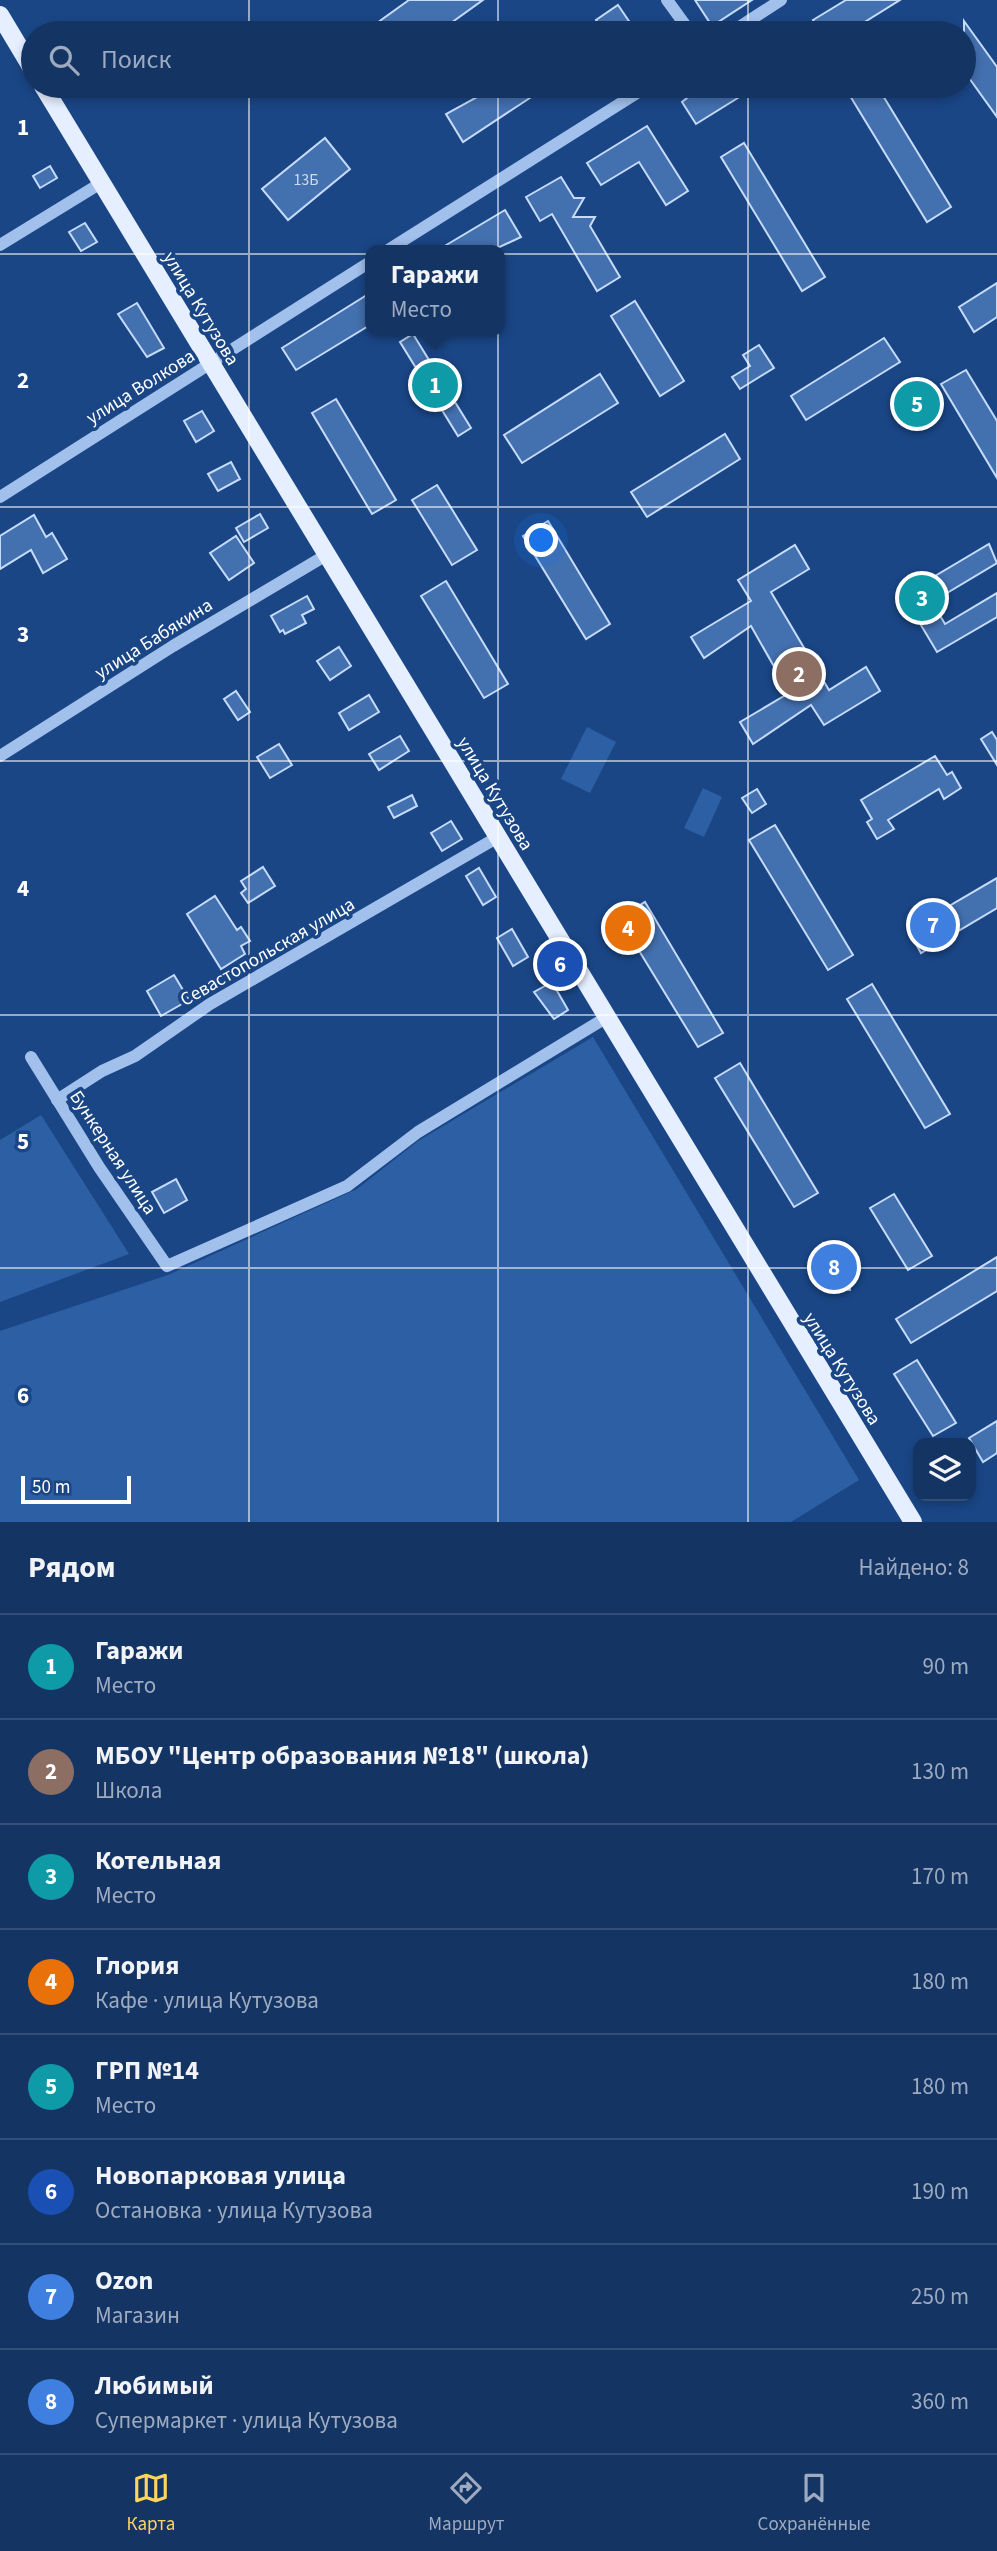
<!DOCTYPE html>
<html lang="ru">
<head>
<meta charset="utf-8">
<style>
  body { margin:0; font-family:"Source Sans 3",sans-serif; background:#1d3c6a; color:#f1f3f6 }
  .controls { position:absolute; right:21px; bottom:21px; display:grid; overflow:hidden; border-radius:14px; box-shadow:0 4px 10px #0003 }
  .controls button { width:63px; height:63px; display:grid; place-items:center; padding:0; border:0; border-bottom:2px solid #334f78; background:#143464; color:#f1f3f6; font:35px sans-serif }
  .scale { position:absolute; left:21px; bottom:18px; width:110px; box-sizing:border-box; padding-left:7px; border:4px solid #fff; border-top:0; font-size:19px; line-height:24px; white-space:nowrap; color:#fff; -webkit-text-stroke:5px #1a4686; paint-order:stroke }
  .you { position:absolute; left:542px; top:541px; width:24px; height:24px; margin:-18px; border:5px solid #fff; border-radius:50%; background:#1a73e8; box-shadow:0 0 0 10px #1a73e833 }
  .badge { display:grid; place-items:center; width:46px; height:46px; border-radius:50%; background:#fed55c; color:#fff; font-size:23px; font-weight:700 }
  .pin { position:absolute; translate:-50% -50%; border:4px solid #fff; box-shadow:0 2px 7px #0006 }
  .popup { position:absolute; left:365px; top:245px; width:140px; height:91px; box-sizing:border-box; display:grid; place-content:center; border-radius:14px; background:#143464; filter:drop-shadow(0 2px 5px #0005); font-size:23px; white-space:nowrap; color:#9daabf }
  .popup b { font-size:26px; color:#f1f3f6 }
  .popup::after { content:''; position:absolute; left:50%; top:100%; margin-left:-14px; border:14px solid transparent; border-top-color:#143464 }
  .list { margin:0; padding:0; list-style:none }
  h2 { display:flex; justify-content:space-between; align-items:center; height:91px; margin:0; padding:0 28px; font-size:30px }
  h2 small { font-size:23px; font-weight:400; color:#9daabf }
  .list li { display:grid; grid-template-columns:46px 1fr auto; gap:21px; align-items:center; box-sizing:border-box; height:105px; padding:0 28px; border-top:2px solid #334f78 }
  .list b { display:block; font-size:26px; white-space:nowrap }
  .list p { margin:0; font-size:23px; white-space:nowrap; color:#9daabf }
  .list em { font-size:23px; font-style:normal; color:#9daabf }
  .icon { flex:none; width:38px; height:38px; fill:none; stroke:currentColor; stroke-width:2; stroke-linecap:round; stroke-linejoin:round }
  .map { position:relative; flex:none; width:997px; height:1522px; overflow:hidden }
  .search { position:absolute; background:#143464; box-shadow:0 4px 10px #0003; left:21px; right:21px; top:21px; height:77px; display:flex; align-items:center; gap:18px; box-sizing:border-box; padding:0 24px; border-radius:38px; color:#9daabf; font-size:26px }
  .sheet { height:931px; background:#143464 }
  nav { display:flex; justify-content:space-around; align-items:center; box-sizing:border-box; height:98px; border-top:2px solid #334f78; background:#143464; font-size:19px; color:#9daabf }
  nav a { display:grid; justify-items:center; gap:4px }
  nav .on { color:#fed55c }
  .map>svg:first-child { display:block }
  .green { fill:#2d5fa4 }
  .building { fill:#4370af; stroke:#c6dbf9; stroke-width:2 }
  .lines { fill:none; stroke-linecap:round; stroke-linejoin:round }
  .minor { stroke:#a1c0ec; stroke-width:12 }
  .major { stroke:#e6efff; stroke-width:18 }
  .grid { fill:none; stroke:#fff; stroke-width:2; stroke-opacity:0.55 }
  .labels { text-anchor:middle; stroke-width:7; stroke-linejoin:round; paint-order:stroke }
  .number-label { font-size:16px; fill:#d0dbeb }
  .street-label { font-size:19px; fill:#fff; stroke:#1a4686 }
  .grid-label { font-size:23px; text-anchor:middle; font-weight:bold; fill:#fff; stroke:#1a4686; stroke-width:7; stroke-linejoin:round; paint-order:stroke }
</style>
</head>
<body>
<div class="map">
<svg width="997" height="1522" viewBox="0 0 997 1522">
  <rect width="100%" height="100%" fill="#1a4686"/>
  <!-- green -->
  <g class="green">
    <polygon points="587,727 616,742 590,793 561,779"/>
    <polygon points="703,788 722,797 704,837 684,828"/>
    <polygon points="593,1037 859,1480 791,1522 0,1522 0,1331 168,1275 357,1189 418,1141"/>
    <polygon points="41,1115 129,1254 0,1302 0,1140"/>
  </g>
  <!-- building -->
  <g class="building">
    <polygon points="409,0 483,0 437,33 363,33"/>
    <polygon points="695,0 752,0 712,26"/>
    <polygon points="846,0 900,0 847,33 821,33 813,20"/>
    <polygon points="618,5 637,33 605,33 596,20"/>
    <polygon points="964,21 997,67 997,117 964,71"/>
    <polygon points="497,86 548,86 463,142 446,114"/>
    <polygon points="702,86 757,86 696,124 682,102"/>
    <polygon points="844,86 877,86 951,207 927,222"/>
    <polygon points="647,126 688,191 666,205 639,162 601,185 587,163"/>
    <polygon points="325,138 350,169 288,220 262,189"/>
    <polygon points="744,143 825,277 802,291 721,157"/>
    <polygon points="50,166 57,178 40,188 33,176"/>
    <polygon points="561,177 574,198 584,198 573,217 595,217 590,226 620,277 597,291 552,214 540,221 526,197"/>
    <polygon points="505,210 521,237 493,250 438,250"/>
    <polygon points="85,223 97,242 81,251 69,232"/>
    <polygon points="997,283 997,317 974,332 959,307"/>
    <polygon points="370,293 370,325 296,370 282,348"/>
    <polygon points="635,301 684,381 660,396 611,316"/>
    <polygon points="137,303 164,348 147,357 118,314"/>
    <polygon points="413,334 471,428 458,436 400,342"/>
    <polygon points="884,338 900,362 806,420 791,396"/>
    <polygon points="759,345 774,368 740,389 732,377 750,366 743,355"/>
    <polygon points="966,370 997,421 997,478 941,384"/>
    <polygon points="600,374 618,403 522,463 504,435"/>
    <polygon points="336,399 396,500 372,514 312,413"/>
    <polygon points="202,411 214,431 196,442 184,421"/>
    <polygon points="725,434 740,459 647,517 631,492"/>
    <polygon points="231,462 240,479 218,491 208,474"/>
    <polygon points="437,485 477,550 452,565 412,500"/>
    <polygon points="260,514 268,528 244,542 236,528"/>
    <polygon points="34,515 46,537 52,533 67,559 43,573 31,550 0,569 0,536"/>
    <polygon points="548,521 610,624 586,639 523,536"/>
    <polygon points="236,536 254,563 229,580 210,553"/>
    <polygon points="989,544 997,563 932,602 945,624 997,593 997,617 937,652 903,595"/>
    <polygon points="795,545 809,569 771,592 829,690 866,667 880,691 824,725 811,705 753,744 740,722 789,693 751,626 704,658 691,637 751,601 738,580"/>
    <polygon points="446,581 508,684 484,698 421,596"/>
    <polygon points="307,596 314,609 302,615 306,623 285,634 283,630 280,632 271,616"/>
    <polygon points="339,647 351,666 330,680 317,661"/>
    <polygon points="236,691 250,712 238,720 224,699"/>
    <polygon points="369,695 379,712 349,730 339,713"/>
    <polygon points="992,732 997,740 997,765 981,739"/>
    <polygon points="400,736 409,751 379,770 369,754"/>
    <polygon points="279,744 292,765 270,778 257,757"/>
    <polygon points="935,756 947,775 952,772 961,788 944,799 939,789 888,820 894,829 877,839 867,822 872,819 861,800"/>
    <polygon points="757,789 766,804 752,813 742,798"/>
    <polygon points="412,795 417,806 394,818 388,807"/>
    <polygon points="451,821 462,839 442,851 431,833"/>
    <polygon points="775,825 853,955 828,970 749,840"/>
    <polygon points="263,867 275,886 248,903 241,893 246,889 241,881"/>
    <polygon points="479,868 496,897 483,905 466,876"/>
    <polygon points="997,878 997,908 921,953 908,930"/>
    <polygon points="215,896 237,930 241,927 250,941 241,946 245,954 221,969 187,914"/>
    <polygon points="645,902 723,1033 698,1047 619,918"/>
    <polygon points="512,929 528,957 513,966 497,938"/>
    <polygon points="174,975 189,1000 161,1016 147,991"/>
    <polygon points="552,982 568,1010 554,1019 534,992"/>
    <polygon points="872,984 950,1114 925,1128 847,999"/>
    <polygon points="740,1063 818,1193 794,1207 715,1078"/>
    <polygon points="176,1179 187,1200 164,1213 152,1192"/>
    <polygon points="894,1194 932,1256 908,1270 870,1208"/>
    <polygon points="823,1243 837,1253 849,1273 850,1290 837,1289 819,1261 817,1255"/>
    <polygon points="997,1257 997,1291 911,1343 896,1319"/>
    <polygon points="917,1360 956,1423 933,1436 894,1374"/>
    <polygon points="997,1421 997,1453 983,1462 969,1438"/>
  </g>
  <g class="lines">
    <!-- minor -->
    <g class="minor">
      <polyline points="667,0 691,33"/>
      <polyline points="730,33 781,0"/>
      <polyline points="0,245 101,183"/>
      <polyline points="388,250 648,86"/>
      <polyline points="0,497 370,262"/>
      <polyline points="0,756 173,646 328,554"/>
      <polyline points="31,1057 99,1167 167,1266 347,1186 418,1132 607,1017"/>
      <polyline points="57,1100 102,1071 135,1056 210,1004 498,837"/>
    </g>
    <!-- major -->
    <g class="major">
      <polyline points="0,15 33,70"/>
      <path d="M43,86C332,565 620,1045 913,1522"/>
    </g>
  </g>
  <!-- grid -->
  <path class="grid" d="M249,0V33M498,0V33M748,0V33M249,86V1522M498,86V1522M748,86V1522M0,254H997M0,507H997M0,761H997M0,1015H997M0,1268H997"/>
  <g class="labels">
    <!-- number labels -->
    <g class="number-label">
      <text x="306" y="185">13Б</text>
    </g>
    <!-- street labels -->
    <g class="street-label">
      <text transform="translate(202 308) rotate(59)" y="7">улица Кутузова</text>
      <text transform="translate(140 386) rotate(-32)" y="7">улица Волкова</text>
      <text transform="translate(153 638) rotate(-32)" y="7">улица Бабякина</text>
      <text transform="translate(496 793) rotate(59)" y="7">улица Кутузова</text>
      <text transform="translate(267 951) rotate(-30)" y="7">Севастопольская улица</text>
      <text transform="translate(114 1152) rotate(57)" y="7">Бункерная улица</text>
      <text transform="translate(843 1368) rotate(58)" y="7">улица Кутузова</text>
    </g>
  </g>
  <g class="grid-label">
    <text x="23" y="135">1</text>
    <text x="23" y="388">2</text>
    <text x="23" y="642">3</text>
    <text x="23" y="896">4</text>
    <text x="23" y="1149">5</text>
    <text x="23" y="1403">6</text>
  </g>
</svg>
<div class="controls">
<button><svg class="icon" aria-label="layers" viewBox="0 0 24 24"><path d="M12 4l9 5-9 5-9-5zM3 14l9 5 9-5"/></svg></button>
</div>
<div class="scale">50 m</div>
<div class="you"></div>
<div class="pin badge" style="left:435px;top:385px;background:#0f9aa8">1</div>
<div class="popup"><b>Гаражи</b>Место</div>
<div class="pin badge" style="left:799px;top:674px;background:#8d6e63">2</div>
<div class="pin badge" style="left:922px;top:598px;background:#0f9aa8">3</div>
<div class="pin badge" style="left:628px;top:928px;background:#e8710a">4</div>
<div class="pin badge" style="left:917px;top:404px;background:#0f9aa8">5</div>
<div class="pin badge" style="left:560px;top:964px;background:#1a4fb4">6</div>
<div class="pin badge" style="left:933px;top:925px;background:#3f7fe0">7</div>
<div class="pin badge" style="left:834px;top:1267px;background:#3f7fe0">8</div>
<div class="search"><svg class="icon" aria-label="search" viewBox="0 0 24 24"><circle cx="10" cy="10" r="6"/><path d="M15 15l6 6"/></svg>Поиск</div>
</div>
<section class="sheet">
<h2>Рядом<small>Найдено: 8</small></h2>
<ul class="list">
<li><span class="badge" style="background:#0f9aa8">1</span><div><b>Гаражи</b><p>Место</p></div><em>90 m</em></li>
<li><span class="badge" style="background:#8d6e63">2</span><div><b>МБОУ &quot;Центр образования №18&quot; (школа)</b><p>Школа</p></div><em>130 m</em></li>
<li><span class="badge" style="background:#0f9aa8">3</span><div><b>Котельная</b><p>Место</p></div><em>170 m</em></li>
<li><span class="badge" style="background:#e8710a">4</span><div><b>Глория</b><p>Кафе · улица Кутузова</p></div><em>180 m</em></li>
<li><span class="badge" style="background:#0f9aa8">5</span><div><b>ГРП №14</b><p>Место</p></div><em>180 m</em></li>
<li><span class="badge" style="background:#1a4fb4">6</span><div><b>Новопарковая улица</b><p>Остановка · улица Кутузова</p></div><em>190 m</em></li>
<li><span class="badge" style="background:#3f7fe0">7</span><div><b>Ozon</b><p>Магазин</p></div><em>250 m</em></li>
<li><span class="badge" style="background:#3f7fe0">8</span><div><b>Любимый</b><p>Супермаркет · улица Кутузова</p></div><em>360 m</em></li>
</ul>
</section>
<nav>
<a class="on"><svg class="icon" aria-label="map" viewBox="0 0 24 24"><path d="M3 6l6-2 6 2 6-2v14l-6 2-6-2-6 2zM9 4v14M15 6v14"/></svg>Карта</a>
<a><svg class="icon" aria-label="directions" viewBox="0 0 24 24"><path d="M12 3l9 9-9 9-9-9zM9 14v-3h6M13 9l2 2-2 2"/></svg>Маршрут</a>
<a><svg class="icon" aria-label="saved" viewBox="0 0 24 24"><path d="M7 4h10v16l-5-4-5 4z"/></svg>Сохранённые</a>
</nav>
</body>
</html>
